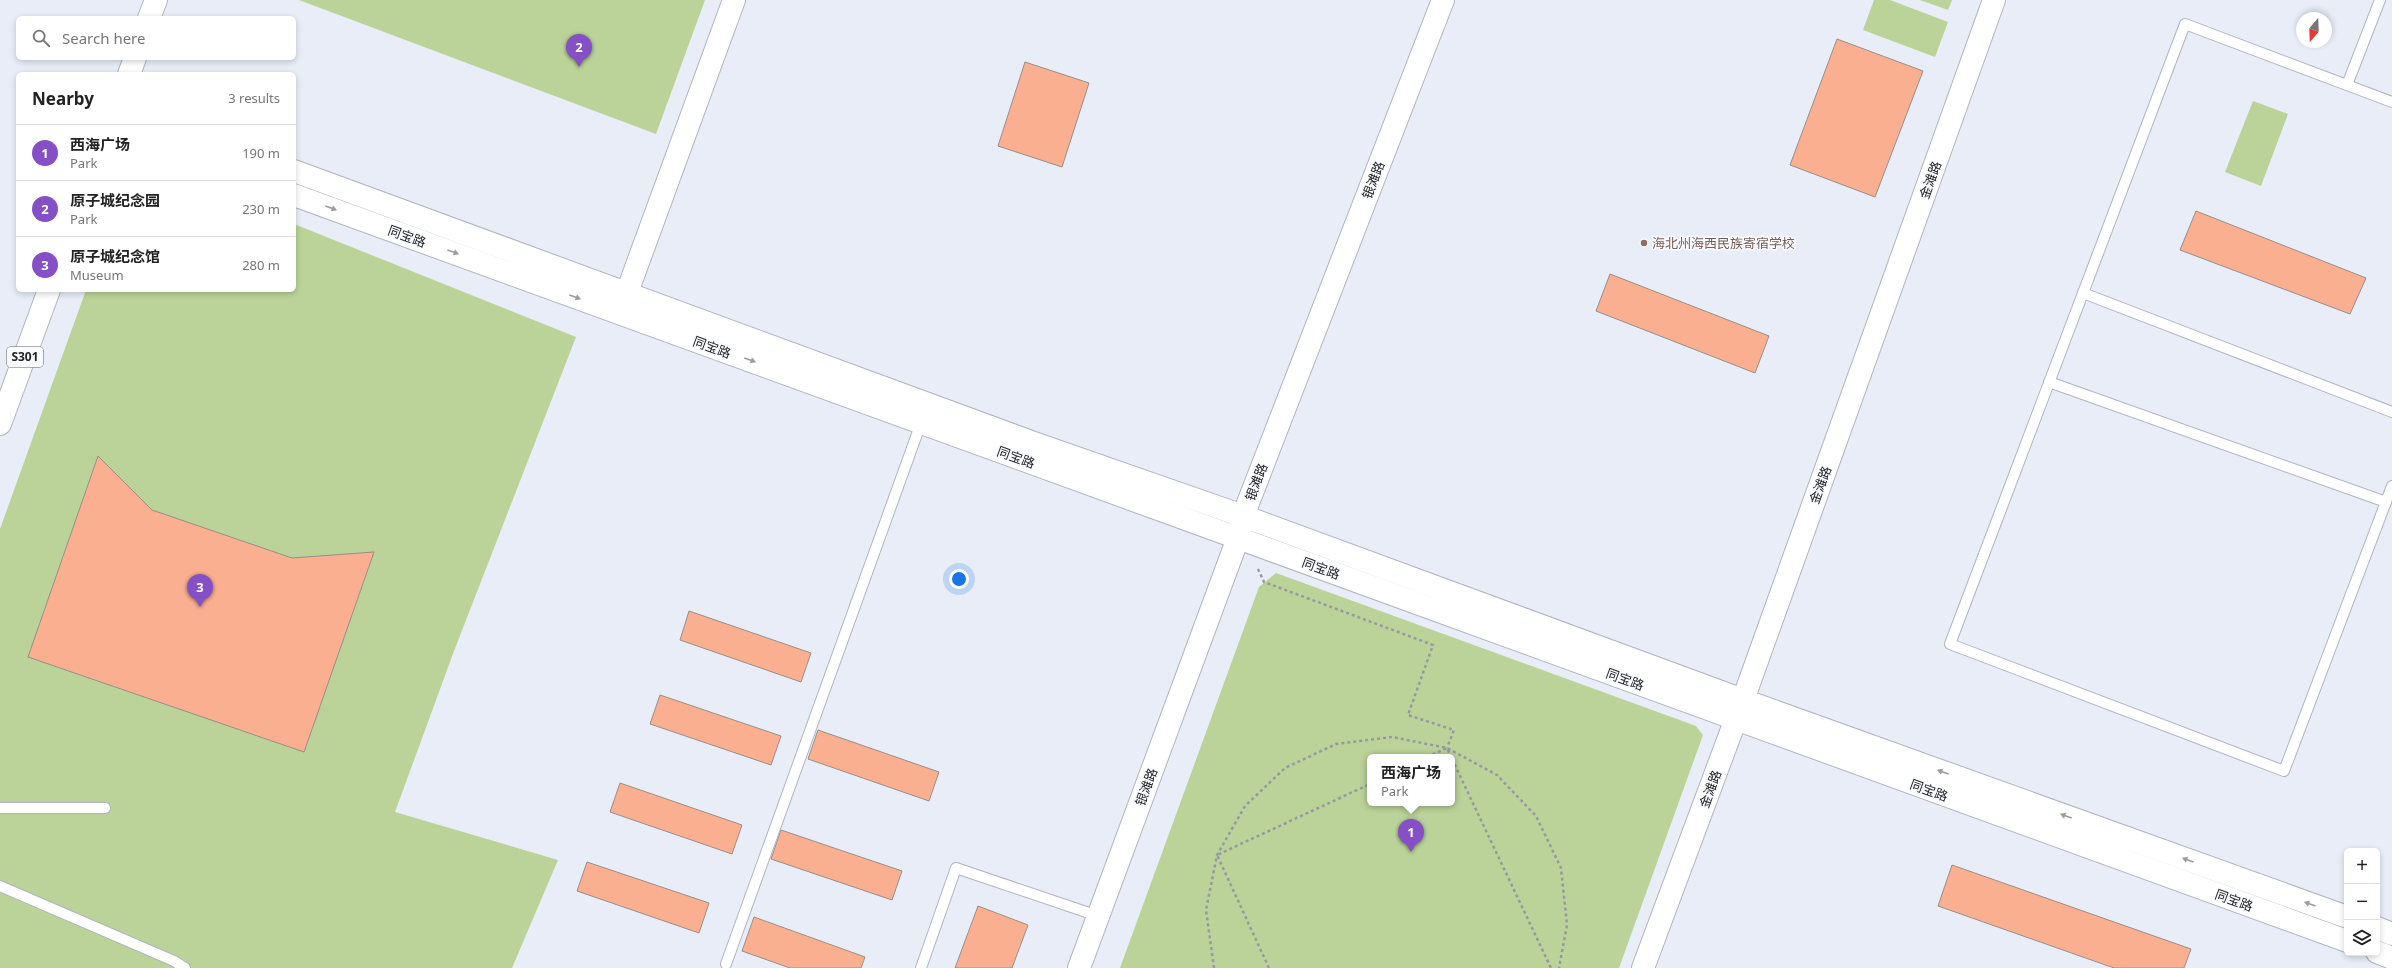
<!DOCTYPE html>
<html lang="en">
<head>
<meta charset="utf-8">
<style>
  body { margin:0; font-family:"Noto Sans","Noto Sans SC",sans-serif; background:#f2f2f2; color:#222 }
  .controls { position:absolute; right:12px; bottom:12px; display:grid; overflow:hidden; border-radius:6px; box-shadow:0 2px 6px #0003 }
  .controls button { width:36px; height:36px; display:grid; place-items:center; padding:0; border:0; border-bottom:1px solid #e0e0e0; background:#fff; color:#222; font:20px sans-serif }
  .compass { position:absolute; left:2296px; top:12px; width:36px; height:36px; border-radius:50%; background:#fff; box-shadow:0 2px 6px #0003; rotate:199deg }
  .you { position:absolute; left:959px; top:579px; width:14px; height:14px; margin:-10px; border:3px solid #fff; border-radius:50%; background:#1a73e8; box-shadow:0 0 0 6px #1a73e833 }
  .badge { display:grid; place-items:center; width:26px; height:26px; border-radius:50%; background:#854fc6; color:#fff; font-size:13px; font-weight:700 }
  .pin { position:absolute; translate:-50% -33px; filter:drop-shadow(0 1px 2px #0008) }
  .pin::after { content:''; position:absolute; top:21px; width:14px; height:12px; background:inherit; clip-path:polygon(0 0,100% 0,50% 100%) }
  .popup { position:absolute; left:1367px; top:754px; width:88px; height:52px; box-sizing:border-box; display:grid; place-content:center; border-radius:6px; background:#fff; filter:drop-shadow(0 1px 3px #0005); font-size:13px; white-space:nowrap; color:#767676 }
  .popup b { font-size:15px; color:#222 }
  .popup::after { content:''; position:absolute; left:50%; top:100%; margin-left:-8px; border:8px solid transparent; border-top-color:#fff }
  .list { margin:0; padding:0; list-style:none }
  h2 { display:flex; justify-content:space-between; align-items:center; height:52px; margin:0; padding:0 16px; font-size:17px }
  h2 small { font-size:13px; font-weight:400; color:#767676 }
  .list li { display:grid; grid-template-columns:26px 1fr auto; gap:12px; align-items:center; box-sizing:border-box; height:56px; padding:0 16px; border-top:1px solid #e0e0e0 }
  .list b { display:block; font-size:15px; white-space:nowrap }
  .list p { margin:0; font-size:13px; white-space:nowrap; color:#767676 }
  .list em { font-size:13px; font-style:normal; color:#767676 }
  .icon { flex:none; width:22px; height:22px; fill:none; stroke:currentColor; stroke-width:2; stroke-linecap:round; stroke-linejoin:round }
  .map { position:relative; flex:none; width:2392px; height:968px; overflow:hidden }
  .search { position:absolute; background:#fff; box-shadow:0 2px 6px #0003; left:16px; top:16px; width:280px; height:44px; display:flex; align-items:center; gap:10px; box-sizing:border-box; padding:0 14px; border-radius:6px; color:#767676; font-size:15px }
  .panel { position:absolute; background:#fff; box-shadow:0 2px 6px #0003; left:16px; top:72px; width:280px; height:220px; border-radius:6px }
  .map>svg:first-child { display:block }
  .green { fill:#bbd399; fill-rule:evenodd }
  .building { fill:#faaf91; stroke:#998e89 }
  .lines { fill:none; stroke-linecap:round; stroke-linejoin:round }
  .lane-casing { stroke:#b0b5be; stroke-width:12 }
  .secondary-casing { stroke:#b0b5be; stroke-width:24 }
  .primary-casing { stroke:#b0b5be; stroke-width:24 }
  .path { stroke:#9699a1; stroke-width:2.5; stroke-dasharray:3 3; stroke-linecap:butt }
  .lane { stroke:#fff; stroke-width:10 }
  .secondary { stroke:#fff; stroke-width:22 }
  .primary { stroke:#fff; stroke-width:22 }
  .oneway { fill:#9c9c9e }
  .education-dot { fill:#8d6e63; stroke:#f8fafe; stroke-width:1.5 }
  .labels { text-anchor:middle; stroke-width:3.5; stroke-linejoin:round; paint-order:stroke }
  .shield { fill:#f8fafe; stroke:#626468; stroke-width:1 }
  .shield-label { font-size:12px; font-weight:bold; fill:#222327 }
  .street-label { font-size:13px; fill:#222327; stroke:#f8fafe }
  .education-label { font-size:13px; fill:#785e54; stroke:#f8fafe; text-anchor:start }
</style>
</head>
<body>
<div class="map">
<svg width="2392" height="968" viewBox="0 0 2392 968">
  <rect width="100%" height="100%" fill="#e8edf7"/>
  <!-- green -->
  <g class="green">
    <polygon points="299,0 705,0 656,134"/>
    <polygon points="1874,0 1890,0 1948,22 1935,57 1863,30"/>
    <polygon points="1920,0 1952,0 1948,10"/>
    <polygon points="2253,101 2288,114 2261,186 2225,172"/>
    <polygon points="294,224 576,337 454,651 395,812 558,860 512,968 0,968 0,529 86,290 294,290"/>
    <path d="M1276,573L1696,726L1703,735L1619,968H1120L1259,587ZM1370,757H1452V803H1370Z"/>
  </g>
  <!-- building -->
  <g class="building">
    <polygon points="1837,39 1923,71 1875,197 1790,165"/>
    <polygon points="1025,62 1089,83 1062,167 998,146"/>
    <polygon points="2196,211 2366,278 2350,314 2180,250"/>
    <polygon points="1610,274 1769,336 1755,373 1596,311"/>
    <polygon points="98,456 152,510 292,558 374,552 304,752 28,657"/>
    <polygon points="689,611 811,653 801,682 680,640"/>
    <polygon points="660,695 781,736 771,765 650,724"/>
    <polygon points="818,730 939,772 929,801 808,759"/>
    <polygon points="620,783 742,825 732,854 610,812"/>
    <polygon points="781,830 902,871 892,900 771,859"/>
    <polygon points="587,862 709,903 699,933 577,891"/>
    <polygon points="1952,865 2191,949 2184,968 2114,968 1938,906"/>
    <polygon points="978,906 1028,925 1012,968 955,968"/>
    <polygon points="754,917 865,957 861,968 790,968 742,951"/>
  </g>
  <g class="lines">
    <!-- lane casing -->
    <g class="lane-casing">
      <g id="lane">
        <polyline points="2347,85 2380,0"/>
        <polyline points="2392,102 2185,24 1950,644 2284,771 2392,486"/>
        <polyline points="2083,293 2392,412"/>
        <polyline points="2049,382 2386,502"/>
        <polyline points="0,808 105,808"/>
        <polyline points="0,886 174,961 185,968"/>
        <polyline points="726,964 921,423"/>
        <polyline points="921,968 956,868 1098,916"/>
      </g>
    </g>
    <!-- secondary casing -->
    <g class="secondary-casing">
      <g id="secondary">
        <polyline points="294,171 1034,443 1243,516 1743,700 2347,917"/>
        <polyline points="294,195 2347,941"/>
        <polyline points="622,306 734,0"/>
        <polyline points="2377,928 2392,934"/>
        <polyline points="2377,952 2392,958"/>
        <polyline points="1079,968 1238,538 1243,516 1443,0"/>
        <polyline points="1643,968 1743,700 1994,0"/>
      </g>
    </g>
    <!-- primary casing -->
    <g class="primary-casing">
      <g id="primary">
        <polyline points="149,18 156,0"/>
        <polyline points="129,74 135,58"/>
        <polyline points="0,424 49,290"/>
      </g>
    </g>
    <!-- path -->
    <g class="path">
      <polyline points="1258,569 1264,582 1433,645 1408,715 1454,730 1447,748"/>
      <polyline points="1427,757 1447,748 1451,757"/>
      <polyline points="1452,759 1551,968"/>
      <polyline points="1214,968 1206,910 1217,855 1245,806 1285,768 1336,744 1392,737 1447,748 1497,775 1536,816 1561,868 1567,925 1559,968"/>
      <polyline points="1269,968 1217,855 1370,784"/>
    </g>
    <!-- lane -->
    <use href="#lane" class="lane"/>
    <!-- secondary -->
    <use href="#secondary" class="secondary"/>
    <!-- primary -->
    <use href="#primary" class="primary"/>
  </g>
  <!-- one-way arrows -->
  <defs><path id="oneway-solid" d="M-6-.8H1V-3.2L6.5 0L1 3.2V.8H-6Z"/></defs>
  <g class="oneway">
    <use href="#oneway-solid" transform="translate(331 208) rotate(20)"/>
    <use href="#oneway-solid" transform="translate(453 252) rotate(20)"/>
    <use href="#oneway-solid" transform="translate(575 297) rotate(20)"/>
    <use href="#oneway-solid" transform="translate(750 360) rotate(20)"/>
    <use href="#oneway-solid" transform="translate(1943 772) rotate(-160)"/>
    <use href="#oneway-solid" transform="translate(2066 816) rotate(-160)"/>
    <use href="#oneway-solid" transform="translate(2188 860) rotate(-160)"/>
    <use href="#oneway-solid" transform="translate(2310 904) rotate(-160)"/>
  </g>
  <!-- markers -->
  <circle class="education-dot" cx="1644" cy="243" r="4"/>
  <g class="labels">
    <!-- shield labels -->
    <rect class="shield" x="7" y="347" width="36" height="20" rx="3"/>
    <g class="shield-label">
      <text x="25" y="361">S301</text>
    </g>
    <!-- street labels -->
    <g class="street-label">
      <text transform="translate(1373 180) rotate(-69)" y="5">银滩路</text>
      <text transform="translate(1930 180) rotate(-70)" y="5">金滩路</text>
      <text transform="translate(407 236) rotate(20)" y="5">同宝路</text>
      <text transform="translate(712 347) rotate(20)" y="5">同宝路</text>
      <text transform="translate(1016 457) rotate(20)" y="5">同宝路</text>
      <text transform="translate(1256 482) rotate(-69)" y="5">银滩路</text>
      <text transform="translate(1820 485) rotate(-70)" y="5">金滩路</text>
      <text transform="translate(1321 568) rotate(20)" y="5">同宝路</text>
      <text transform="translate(1625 679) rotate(20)" y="5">同宝路</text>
      <text transform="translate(1146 787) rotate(-70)" y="5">银滩路</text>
      <text transform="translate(1710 789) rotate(-70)" y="5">金滩路</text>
      <text transform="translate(1929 790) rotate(20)" y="5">同宝路</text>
      <text transform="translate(2234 900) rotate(20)" y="5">同宝路</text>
    </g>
    <!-- education labels -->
    <g class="education-label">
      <text x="1652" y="248">海北州海西民族寄宿学校</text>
    </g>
  </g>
</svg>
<div class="controls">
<button>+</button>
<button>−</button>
<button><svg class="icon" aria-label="layers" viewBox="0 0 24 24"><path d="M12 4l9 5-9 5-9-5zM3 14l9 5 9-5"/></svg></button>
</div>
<svg class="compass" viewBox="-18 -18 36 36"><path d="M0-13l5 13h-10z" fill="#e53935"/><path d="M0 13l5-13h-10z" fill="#767676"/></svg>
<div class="you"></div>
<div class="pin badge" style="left:1411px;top:852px">1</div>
<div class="popup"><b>西海广场</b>Park</div>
<div class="pin badge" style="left:579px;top:67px">2</div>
<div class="pin badge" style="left:200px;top:607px">3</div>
<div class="search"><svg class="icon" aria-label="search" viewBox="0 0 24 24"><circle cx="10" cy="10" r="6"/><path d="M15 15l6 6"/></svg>Search here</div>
<section class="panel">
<h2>Nearby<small>3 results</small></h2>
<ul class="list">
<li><span class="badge">1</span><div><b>西海广场</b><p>Park</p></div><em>190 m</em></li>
<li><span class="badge">2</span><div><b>原子城纪念园</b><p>Park</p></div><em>230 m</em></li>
<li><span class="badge">3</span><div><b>原子城纪念馆</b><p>Museum</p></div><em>280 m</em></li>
</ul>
</section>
</div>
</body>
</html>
